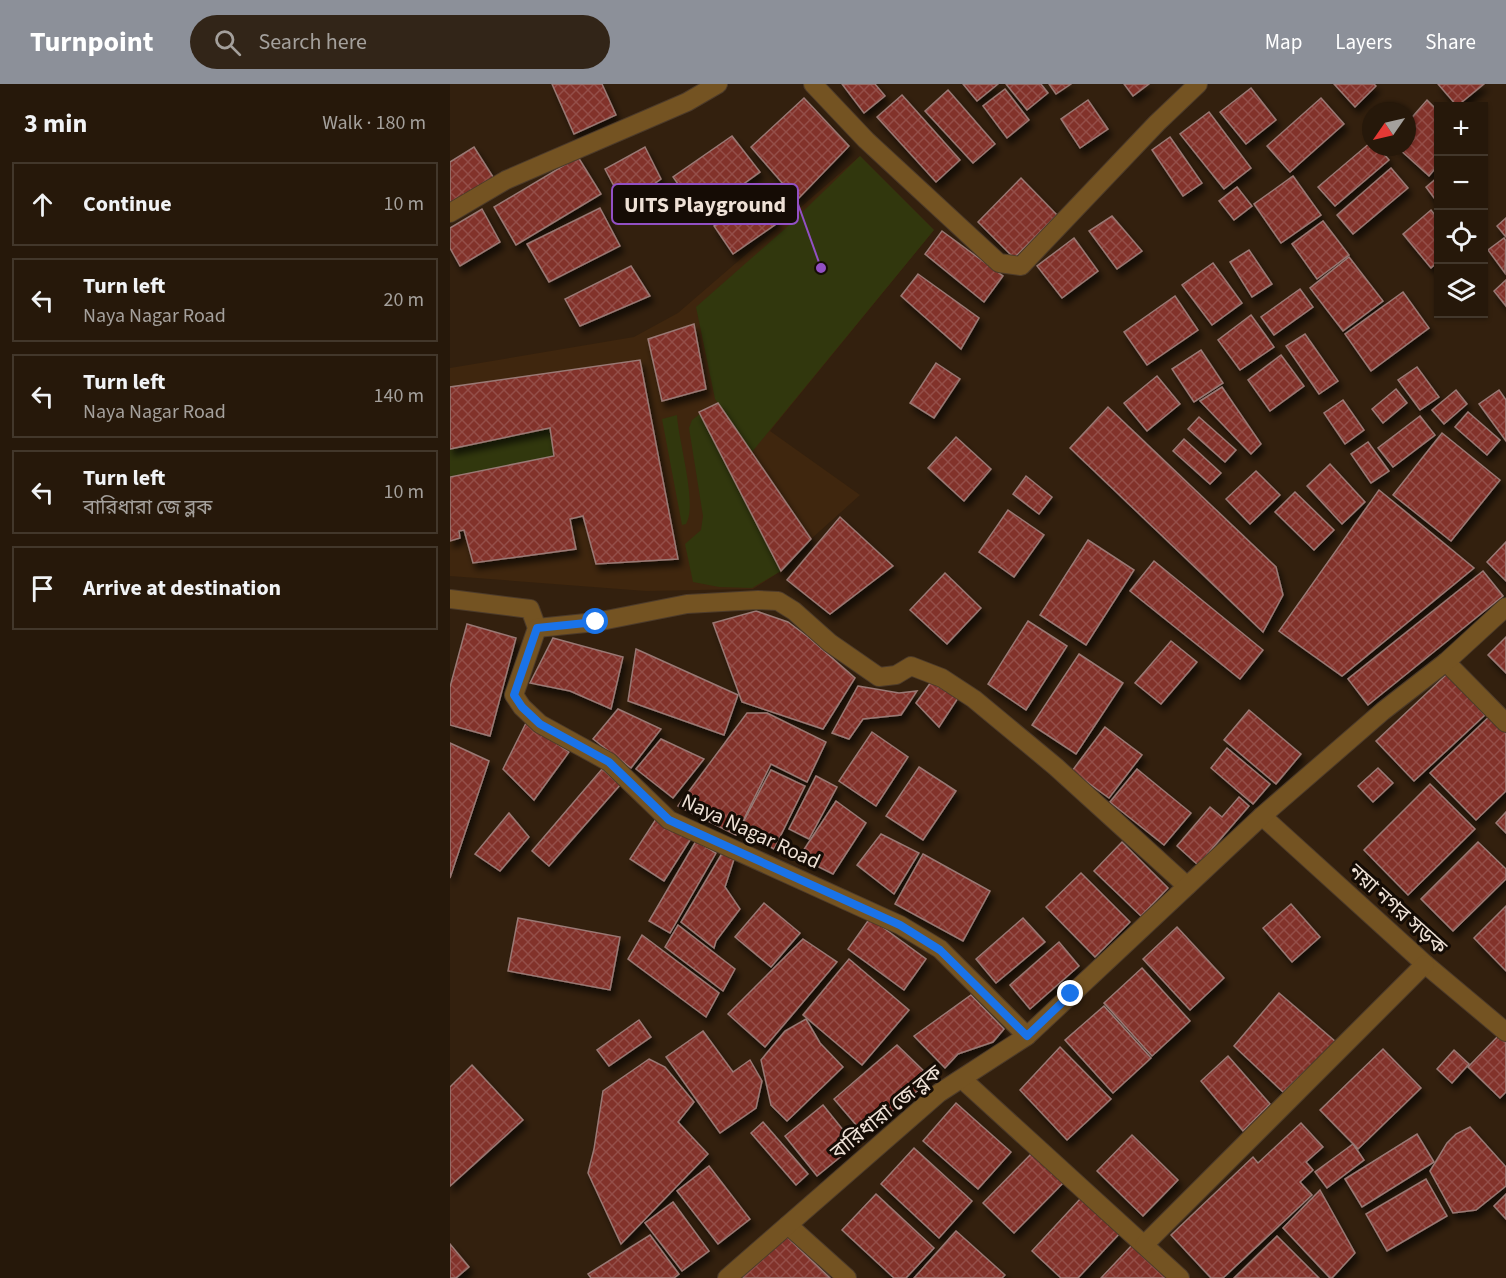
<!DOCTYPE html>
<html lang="en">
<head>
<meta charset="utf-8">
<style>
  body { margin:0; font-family:"Source Sans 3","Noto Sans Bengali",sans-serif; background:#322518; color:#f1f3f6 }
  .controls { position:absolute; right:18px; top:18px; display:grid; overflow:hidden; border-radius:0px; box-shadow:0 2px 4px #0004 }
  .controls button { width:54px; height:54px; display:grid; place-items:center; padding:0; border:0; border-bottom:2px solid #42372b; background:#26180a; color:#f1f3f6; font:30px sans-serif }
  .compass { position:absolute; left:912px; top:18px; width:54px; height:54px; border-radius:50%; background:#26180a; box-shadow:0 2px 4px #0004; rotate:236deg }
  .stop { position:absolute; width:18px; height:18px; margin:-14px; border:4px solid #1a73e8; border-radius:50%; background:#fff }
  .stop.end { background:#1a73e8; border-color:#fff; box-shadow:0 2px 6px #0008 }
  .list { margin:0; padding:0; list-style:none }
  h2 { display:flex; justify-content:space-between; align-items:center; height:78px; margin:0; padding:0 24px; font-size:26px }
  h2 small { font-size:20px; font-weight:400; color:#a4a09c }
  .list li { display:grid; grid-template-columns:39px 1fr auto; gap:18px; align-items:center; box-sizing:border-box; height:84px; margin:0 12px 12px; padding:0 12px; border:2px solid #42372b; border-radius:0px }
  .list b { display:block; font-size:22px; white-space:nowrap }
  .list p { margin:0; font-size:20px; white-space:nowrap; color:#a4a09c }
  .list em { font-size:20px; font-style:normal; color:#a4a09c }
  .icon { flex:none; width:33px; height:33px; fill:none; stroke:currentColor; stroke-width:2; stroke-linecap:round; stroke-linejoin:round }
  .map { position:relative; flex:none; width:1056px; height:1194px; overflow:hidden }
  header { display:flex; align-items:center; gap:36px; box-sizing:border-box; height:84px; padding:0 30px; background:#8c9099; color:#fff }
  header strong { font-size:28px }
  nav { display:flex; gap:33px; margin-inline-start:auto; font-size:21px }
  .search { width:420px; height:54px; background:#322518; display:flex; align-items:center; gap:15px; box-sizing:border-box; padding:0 21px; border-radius:33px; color:#a4a09c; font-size:22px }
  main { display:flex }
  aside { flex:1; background:#26180a }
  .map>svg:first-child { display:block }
  .built { fill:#3f260e }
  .green { fill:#31370d }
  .building { fill:url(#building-cross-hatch); stroke:#997974; stroke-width:1.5; filter:url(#shadow) }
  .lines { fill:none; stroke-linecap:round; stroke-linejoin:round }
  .minor-casing { stroke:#4d3b2a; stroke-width:20 }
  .minor { stroke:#745322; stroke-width:18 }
  .route { stroke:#1a73e8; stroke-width:8 }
  .labels { text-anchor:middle; stroke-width:6; stroke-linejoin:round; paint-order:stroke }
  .street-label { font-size:21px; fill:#eee1d6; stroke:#150c05 }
  .leader { fill:none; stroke:#9250c4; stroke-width:2 }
  .callout-dot { fill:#9250c4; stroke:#150c05; stroke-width:2 }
  .callout { fill:#150c05; stroke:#9250c4; stroke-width:2 }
  .callout-label { font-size:22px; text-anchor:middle; font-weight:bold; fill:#eee1d6 }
</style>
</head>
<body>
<header>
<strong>Turnpoint</strong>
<div class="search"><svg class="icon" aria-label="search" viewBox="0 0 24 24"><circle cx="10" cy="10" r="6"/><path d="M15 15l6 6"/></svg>Search here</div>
<nav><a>Map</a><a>Layers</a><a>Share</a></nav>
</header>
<main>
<aside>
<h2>3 min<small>Walk · 180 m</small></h2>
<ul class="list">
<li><svg class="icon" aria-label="ahead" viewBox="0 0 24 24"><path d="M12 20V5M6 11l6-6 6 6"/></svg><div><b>Continue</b></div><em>10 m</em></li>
<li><svg class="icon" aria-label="left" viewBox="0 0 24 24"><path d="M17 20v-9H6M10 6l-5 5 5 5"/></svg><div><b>Turn left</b><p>Naya Nagar Road</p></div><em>20 m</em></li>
<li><svg class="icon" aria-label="left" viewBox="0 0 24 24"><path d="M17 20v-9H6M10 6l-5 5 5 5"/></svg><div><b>Turn left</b><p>Naya Nagar Road</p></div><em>140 m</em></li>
<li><svg class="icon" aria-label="left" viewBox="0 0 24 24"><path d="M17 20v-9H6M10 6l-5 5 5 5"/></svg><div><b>Turn left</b><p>বারিধারা জে ব্লক</p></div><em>10 m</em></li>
<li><svg class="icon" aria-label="arrive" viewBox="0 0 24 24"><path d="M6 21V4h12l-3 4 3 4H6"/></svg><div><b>Arrive at destination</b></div></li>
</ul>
</aside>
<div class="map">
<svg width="1056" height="1194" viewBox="0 0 1056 1194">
  <defs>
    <pattern id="building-cross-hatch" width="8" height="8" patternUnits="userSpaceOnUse" patternTransform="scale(1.5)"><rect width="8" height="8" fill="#82312a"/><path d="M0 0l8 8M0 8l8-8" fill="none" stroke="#944f48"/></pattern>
    <filter id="shadow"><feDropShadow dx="3.5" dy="6" stdDeviation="3" flood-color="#0009"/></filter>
  </defs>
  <rect width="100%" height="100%" fill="#33200e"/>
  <!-- built -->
  <polygon class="built" points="410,72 484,146 320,347 410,411 361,455 331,487 303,505 196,507 0,492 0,284 184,253 228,229"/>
  <!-- green -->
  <g class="green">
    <polygon points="410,72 484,146 302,368 265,315 246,223 338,142"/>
    <polygon points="250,330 331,487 302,504 269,503 243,498 235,460 251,446 253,432 239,344 242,336"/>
    <path d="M227,331C228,356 248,421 236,440L232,441L212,335Z"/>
    <polygon points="100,344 104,372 0,393 0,365"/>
  </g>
  <!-- building -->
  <g class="building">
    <polygon points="102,0 152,0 166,31 124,50"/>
    <polygon points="392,0 425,0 435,12 414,29"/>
    <polygon points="513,0 548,0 527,17"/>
    <polygon points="556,0 591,0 598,9 577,26"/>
    <polygon points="599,0 621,0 606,10"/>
    <polygon points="674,0 699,0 683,12"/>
    <polygon points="884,0 924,0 926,2 905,23"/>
    <polygon points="988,0 1034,0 1007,22"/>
    <polygon points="801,4 826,36 796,60 770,28"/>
    <polygon points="555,5 579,36 557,54 533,22"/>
    <polygon points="498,6 545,60 523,79 475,27"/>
    <polygon points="452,11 510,76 486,98 427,33"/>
    <polygon points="354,14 399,62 347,116 301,63"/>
    <polygon points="871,14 894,40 840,88 817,62"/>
    <polygon points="638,16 658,45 630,64 611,35"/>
    <polygon points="977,16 988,27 988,81 979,92 947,63 957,63 957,39"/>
    <polygon points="759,28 801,84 774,105 730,50"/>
    <polygon points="282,52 310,88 250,131 223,93"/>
    <polygon points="720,53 752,99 733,112 702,66"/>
    <polygon points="921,58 921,63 928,63 939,76 885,122 868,103"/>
    <polygon points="24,63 45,96 0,124 0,78"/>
    <polygon points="195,63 211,95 174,121 155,85"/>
    <polygon points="128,73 151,110 66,161 44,123"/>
    <polygon points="941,84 958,104 903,150 887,131"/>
    <polygon points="843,92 871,131 831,159 804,120"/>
    <polygon points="988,93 988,112 985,115 976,103"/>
    <polygon points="571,94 607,131 564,174 528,138"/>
    <polygon points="787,103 802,122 784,136 769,117"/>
    <polygon points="310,110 329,138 283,170 264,142"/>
    <polygon points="150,124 170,162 99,198 77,160"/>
    <polygon points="32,125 50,158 10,182 0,164 0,144"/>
    <polygon points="981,126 988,135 988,178 981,184 953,150"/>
    <polygon points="662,132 692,167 667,185 639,147"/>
    <polygon points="1056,134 1056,153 1047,142"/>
    <polygon points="873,137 899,171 867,195 842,160"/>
    <polygon points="492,147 553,192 534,218 475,170"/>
    <polygon points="624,154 648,187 612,214 587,182"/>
    <polygon points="1054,154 1056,157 1055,189 1038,166"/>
    <polygon points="799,166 822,200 802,213 780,178"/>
    <polygon points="899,173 933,217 893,247 860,204"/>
    <polygon points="763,179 792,219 762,241 732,201"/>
    <polygon points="181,182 200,212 130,242 115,215"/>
    <polygon points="468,190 529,234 511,265 451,212"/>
    <polygon points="1056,196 1056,222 1044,207"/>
    <polygon points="850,205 863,223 824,251 811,233"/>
    <polygon points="953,208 979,244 921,287 895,250"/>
    <polygon points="725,212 748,246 697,281 674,248"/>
    <polygon points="801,231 824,263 790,286 768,256"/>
    <polygon points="244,240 256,305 212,317 198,255"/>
    <polygon points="855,250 888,297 869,310 836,262"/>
    <polygon points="751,266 773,299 744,318 722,285"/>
    <polygon points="831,271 854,302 820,327 798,296"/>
    <polygon points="190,276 228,475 146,480 133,432 120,435 126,465 23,479 14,446 9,447 10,454 0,457 0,393 104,372 100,344 0,365 0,303"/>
    <polygon points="486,279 510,295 484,334 460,319"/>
    <polygon points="967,283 989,313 970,326 948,296"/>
    <polygon points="707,292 730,320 697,347 674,319"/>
    <polygon points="772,303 811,360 801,370 750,317"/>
    <polygon points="946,305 957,319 933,339 922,325"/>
    <polygon points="1006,306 1017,320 994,340 982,326"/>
    <polygon points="1049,306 1056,316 1056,357 1029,320"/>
    <polygon points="893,316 914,346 895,360 874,329"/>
    <polygon points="268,319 361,455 331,487 249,328"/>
    <polygon points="658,323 826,483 833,511 813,548 620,364"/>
    <polygon points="1018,328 1050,356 1037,371 1005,343"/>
    <polygon points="970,332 985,351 943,383 928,364"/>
    <polygon points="749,333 786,366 775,378 738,345"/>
    <polygon points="992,349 1050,396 1001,457 943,411"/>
    <polygon points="506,353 541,385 514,417 478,384"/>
    <polygon points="734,355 771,389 760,400 723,367"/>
    <polygon points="918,358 939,387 921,399 901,370"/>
    <polygon points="880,380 915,418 892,440 857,402"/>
    <polygon points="806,387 830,411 800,440 776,415"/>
    <polygon points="576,392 602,413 589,430 563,410"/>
    <polygon points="929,406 1024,484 892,592 829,547"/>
    <polygon points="845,408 884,446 864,466 825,428"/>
    <polygon points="558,426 594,451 564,493 529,468"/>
    <polygon points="390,433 443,482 380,530 337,496"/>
    <polygon points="638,456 684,486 636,561 590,531"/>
    <polygon points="1056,458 1056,497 1037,478"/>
    <polygon points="704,477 813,566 790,595 680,507"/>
    <polygon points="1033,487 1053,512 918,621 898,595"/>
    <polygon points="495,489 531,524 497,560 460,526"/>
    <polygon points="306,527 338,538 358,553 405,594 373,645 292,618 263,539"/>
    <polygon points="578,537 617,562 576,626 538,600"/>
    <polygon points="17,540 66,554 40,652 0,641 0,603"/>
    <polygon points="1056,553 1056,589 1038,571"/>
    <polygon points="103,554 173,573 161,625 120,607 80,599"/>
    <polygon points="721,557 747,578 711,620 685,599"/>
    <polygon points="186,565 288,611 274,651 178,617"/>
    <polygon points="629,570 673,599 626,670 582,641"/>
    <polygon points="997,590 1035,631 964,697 926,657"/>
    <polygon points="481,598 508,614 489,643 466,619"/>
    <polygon points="408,602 449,609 467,607 451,631 413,635 399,655 382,649"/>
    <polygon points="168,625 211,645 181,684 143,655"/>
    <polygon points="799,626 851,670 826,700 774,656"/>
    <polygon points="297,629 317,629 376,658 357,698 321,680 286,751 228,722"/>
    <polygon points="1042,630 1056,645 1056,707 1026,736 980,689"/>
    <polygon points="76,639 119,668 84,716 53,685"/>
    <polygon points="655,643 692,671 659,714 622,687"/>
    <polygon points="422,648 458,673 426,722 389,697"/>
    <polygon points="211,655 254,675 223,714 186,685"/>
    <polygon points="0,659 39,677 0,794"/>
    <polygon points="777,664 820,700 803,720 761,684"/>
    <polygon points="469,683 506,707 473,756 436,732"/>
    <polygon points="928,684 943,699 923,718 908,702"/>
    <polygon points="152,685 170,701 99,782 82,767"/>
    <polygon points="687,685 741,729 714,761 660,718"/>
    <polygon points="321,686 355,702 324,765 289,746"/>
    <polygon points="366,692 387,703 359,755 339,745"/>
    <polygon points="980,700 1025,745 958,811 914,766"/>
    <polygon points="789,713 799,722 748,781 727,762 760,723 772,733"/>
    <polygon points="386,717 416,739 383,790 349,773"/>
    <polygon points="1056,728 1056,749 1046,739"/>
    <polygon points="59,729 79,753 50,787 25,770"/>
    <polygon points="208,732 242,753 214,797 180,775"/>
    <polygon points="431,750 469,769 444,810 407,781"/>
    <polygon points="246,757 266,769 220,849 199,837"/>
    <polygon points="672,758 718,804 691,832 644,787"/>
    <polygon points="1028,758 1056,785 1056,795 1003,847 971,815"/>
    <polygon points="274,766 285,772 275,803 290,825 266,857 264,864 231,838"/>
    <polygon points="473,770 540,807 513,857 445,820"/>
    <polygon points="631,789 680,838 645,873 596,823"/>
    <polygon points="314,819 350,849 321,883 285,853"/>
    <polygon points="841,820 870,853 842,878 813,844"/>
    <polygon points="1056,822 1056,887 1024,854"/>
    <polygon points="68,834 170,853 160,906 58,887"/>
    <polygon points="420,834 476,875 454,906 398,865"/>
    <polygon points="573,834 595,858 546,899 526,875"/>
    <polygon points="228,841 285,885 273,907 215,863"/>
    <polygon points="727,843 774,894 740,926 693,875"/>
    <polygon points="192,851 269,909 256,933 178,875"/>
    <polygon points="353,855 387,878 315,963 278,930"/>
    <polygon points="609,858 629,882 580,925 560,901"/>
    <polygon points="399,875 459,926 412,981 353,931"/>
    <polygon points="692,884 740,937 702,972 654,919"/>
    <polygon points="829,909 886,958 833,1008 784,962"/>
    <polygon points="521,911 554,945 543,958 508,970 495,984 464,952"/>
    <polygon points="654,922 701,974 663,1009 615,956"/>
    <polygon points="356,935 370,959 393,983 337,1037 321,1021 311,976 335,947"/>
    <polygon points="189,936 201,953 159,982 147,966"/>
    <polygon points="253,947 283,988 300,976 312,997 306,1024 270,1049 216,973"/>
    <polygon points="1050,950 1056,956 1056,1008 1050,1014 1018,983"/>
    <polygon points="447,961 482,995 414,1050 384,1015"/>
    <polygon points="610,963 661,1015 617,1056 570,1006"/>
    <polygon points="933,965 971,1004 908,1065 870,1026"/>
    <polygon points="1004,966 1019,980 1002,999 987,985"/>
    <polygon points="778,972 820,1020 793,1047 751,997"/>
    <polygon points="199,975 215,983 244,1018 228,1038 258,1070 171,1160 138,1089 144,1065 153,1007"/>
    <polygon points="22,981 73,1036 0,1102 0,1003"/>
    <polygon points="506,1019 561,1068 528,1105 473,1057"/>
    <polygon points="373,1021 405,1061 367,1092 335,1052"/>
    <polygon points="313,1038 358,1090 346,1101 301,1049"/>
    <polygon points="851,1039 873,1063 856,1078 863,1086 850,1098 862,1111 773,1194 761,1194 721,1151 803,1073 808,1079"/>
    <polygon points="1020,1043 1056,1083 1056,1102 1026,1126 1003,1129 980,1087 997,1059 1006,1050"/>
    <polygon points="967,1050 984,1078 912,1123 895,1095"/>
    <polygon points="682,1051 728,1096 693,1132 647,1087"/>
    <polygon points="903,1060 914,1076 877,1104 865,1088"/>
    <polygon points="464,1064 522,1117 489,1154 431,1100"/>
    <polygon points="583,1068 614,1098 564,1149 533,1119"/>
    <polygon points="259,1082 300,1135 268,1160 227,1107"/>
    <polygon points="976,1095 997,1132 937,1167 916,1130"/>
    <polygon points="870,1106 905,1169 882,1194 880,1194 833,1144"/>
    <polygon points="426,1110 484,1164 456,1194 444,1194 392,1146"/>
    <polygon points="1056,1110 1056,1135 1044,1122"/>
    <polygon points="631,1114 670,1149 628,1194 611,1194 582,1167"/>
    <polygon points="223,1118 259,1167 232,1187 195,1139"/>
    <polygon points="506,1147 555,1191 552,1194 464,1194"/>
    <polygon points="334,1150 380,1194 292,1194"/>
    <polygon points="200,1151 229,1190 224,1194 141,1194 138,1190"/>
    <polygon points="827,1152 869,1194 784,1194"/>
    <polygon points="0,1160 19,1183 6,1194 0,1194"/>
    <polygon points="683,1160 719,1194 651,1194"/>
  </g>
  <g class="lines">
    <!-- minor casing -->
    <g class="minor-casing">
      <g id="minor">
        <polyline points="363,0 416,56 549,179 571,182 707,39 748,0"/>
        <polyline points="0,129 56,96 237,18 268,0"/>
        <polyline points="0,515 80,525 87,544 64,611 72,623 90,640 159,678 219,736 450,841 490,865 577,952"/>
        <polyline points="87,544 146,538 237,520 308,516 328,517 344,527 380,559 429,593 446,591 461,582 492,594 524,615 606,683 737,802"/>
        <polyline points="996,578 1056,639"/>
        <polyline points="812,732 975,880 1056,948"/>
        <polyline points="512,995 730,1194"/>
        <polyline points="338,1141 397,1194"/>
        <polyline points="694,1161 975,880"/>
        <polyline points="277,1194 489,1009 577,952 812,732 933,627 996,578 1056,523"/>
      </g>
    </g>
    <!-- minor -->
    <use href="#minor" class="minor"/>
  </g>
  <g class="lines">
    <!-- route -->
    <polyline class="route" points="146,538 87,544 64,611 72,623 90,640 159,678 219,736 450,841 490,866 577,952 621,910"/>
  </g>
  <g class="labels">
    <!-- street labels -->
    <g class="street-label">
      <text transform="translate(301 747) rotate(25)" y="7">Naya Nagar Road</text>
      <text transform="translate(948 825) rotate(42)" y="7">নয়া নগর সড়ক</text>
      <text transform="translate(436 1028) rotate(-39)" y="7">বারিধারা জে ব্লক</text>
    </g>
  </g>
  <!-- callouts -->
  <path class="leader" d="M371 184L348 120"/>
  <circle class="callout-dot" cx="371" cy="184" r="6"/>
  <rect class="callout" x="162" y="100" width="186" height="40" rx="6"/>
  <g class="callout-label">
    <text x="255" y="128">UITS Playground</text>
  </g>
</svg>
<div class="controls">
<button>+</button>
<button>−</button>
<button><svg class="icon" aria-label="locate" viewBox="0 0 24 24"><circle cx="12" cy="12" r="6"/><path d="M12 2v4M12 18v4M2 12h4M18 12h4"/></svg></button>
<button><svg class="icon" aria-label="layers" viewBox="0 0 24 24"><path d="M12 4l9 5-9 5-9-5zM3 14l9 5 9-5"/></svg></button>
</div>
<svg class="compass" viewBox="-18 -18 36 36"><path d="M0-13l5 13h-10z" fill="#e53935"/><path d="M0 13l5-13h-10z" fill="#a4a09c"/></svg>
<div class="stop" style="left:146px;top:538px"></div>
<div class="stop end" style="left:621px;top:910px"></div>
</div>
</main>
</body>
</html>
